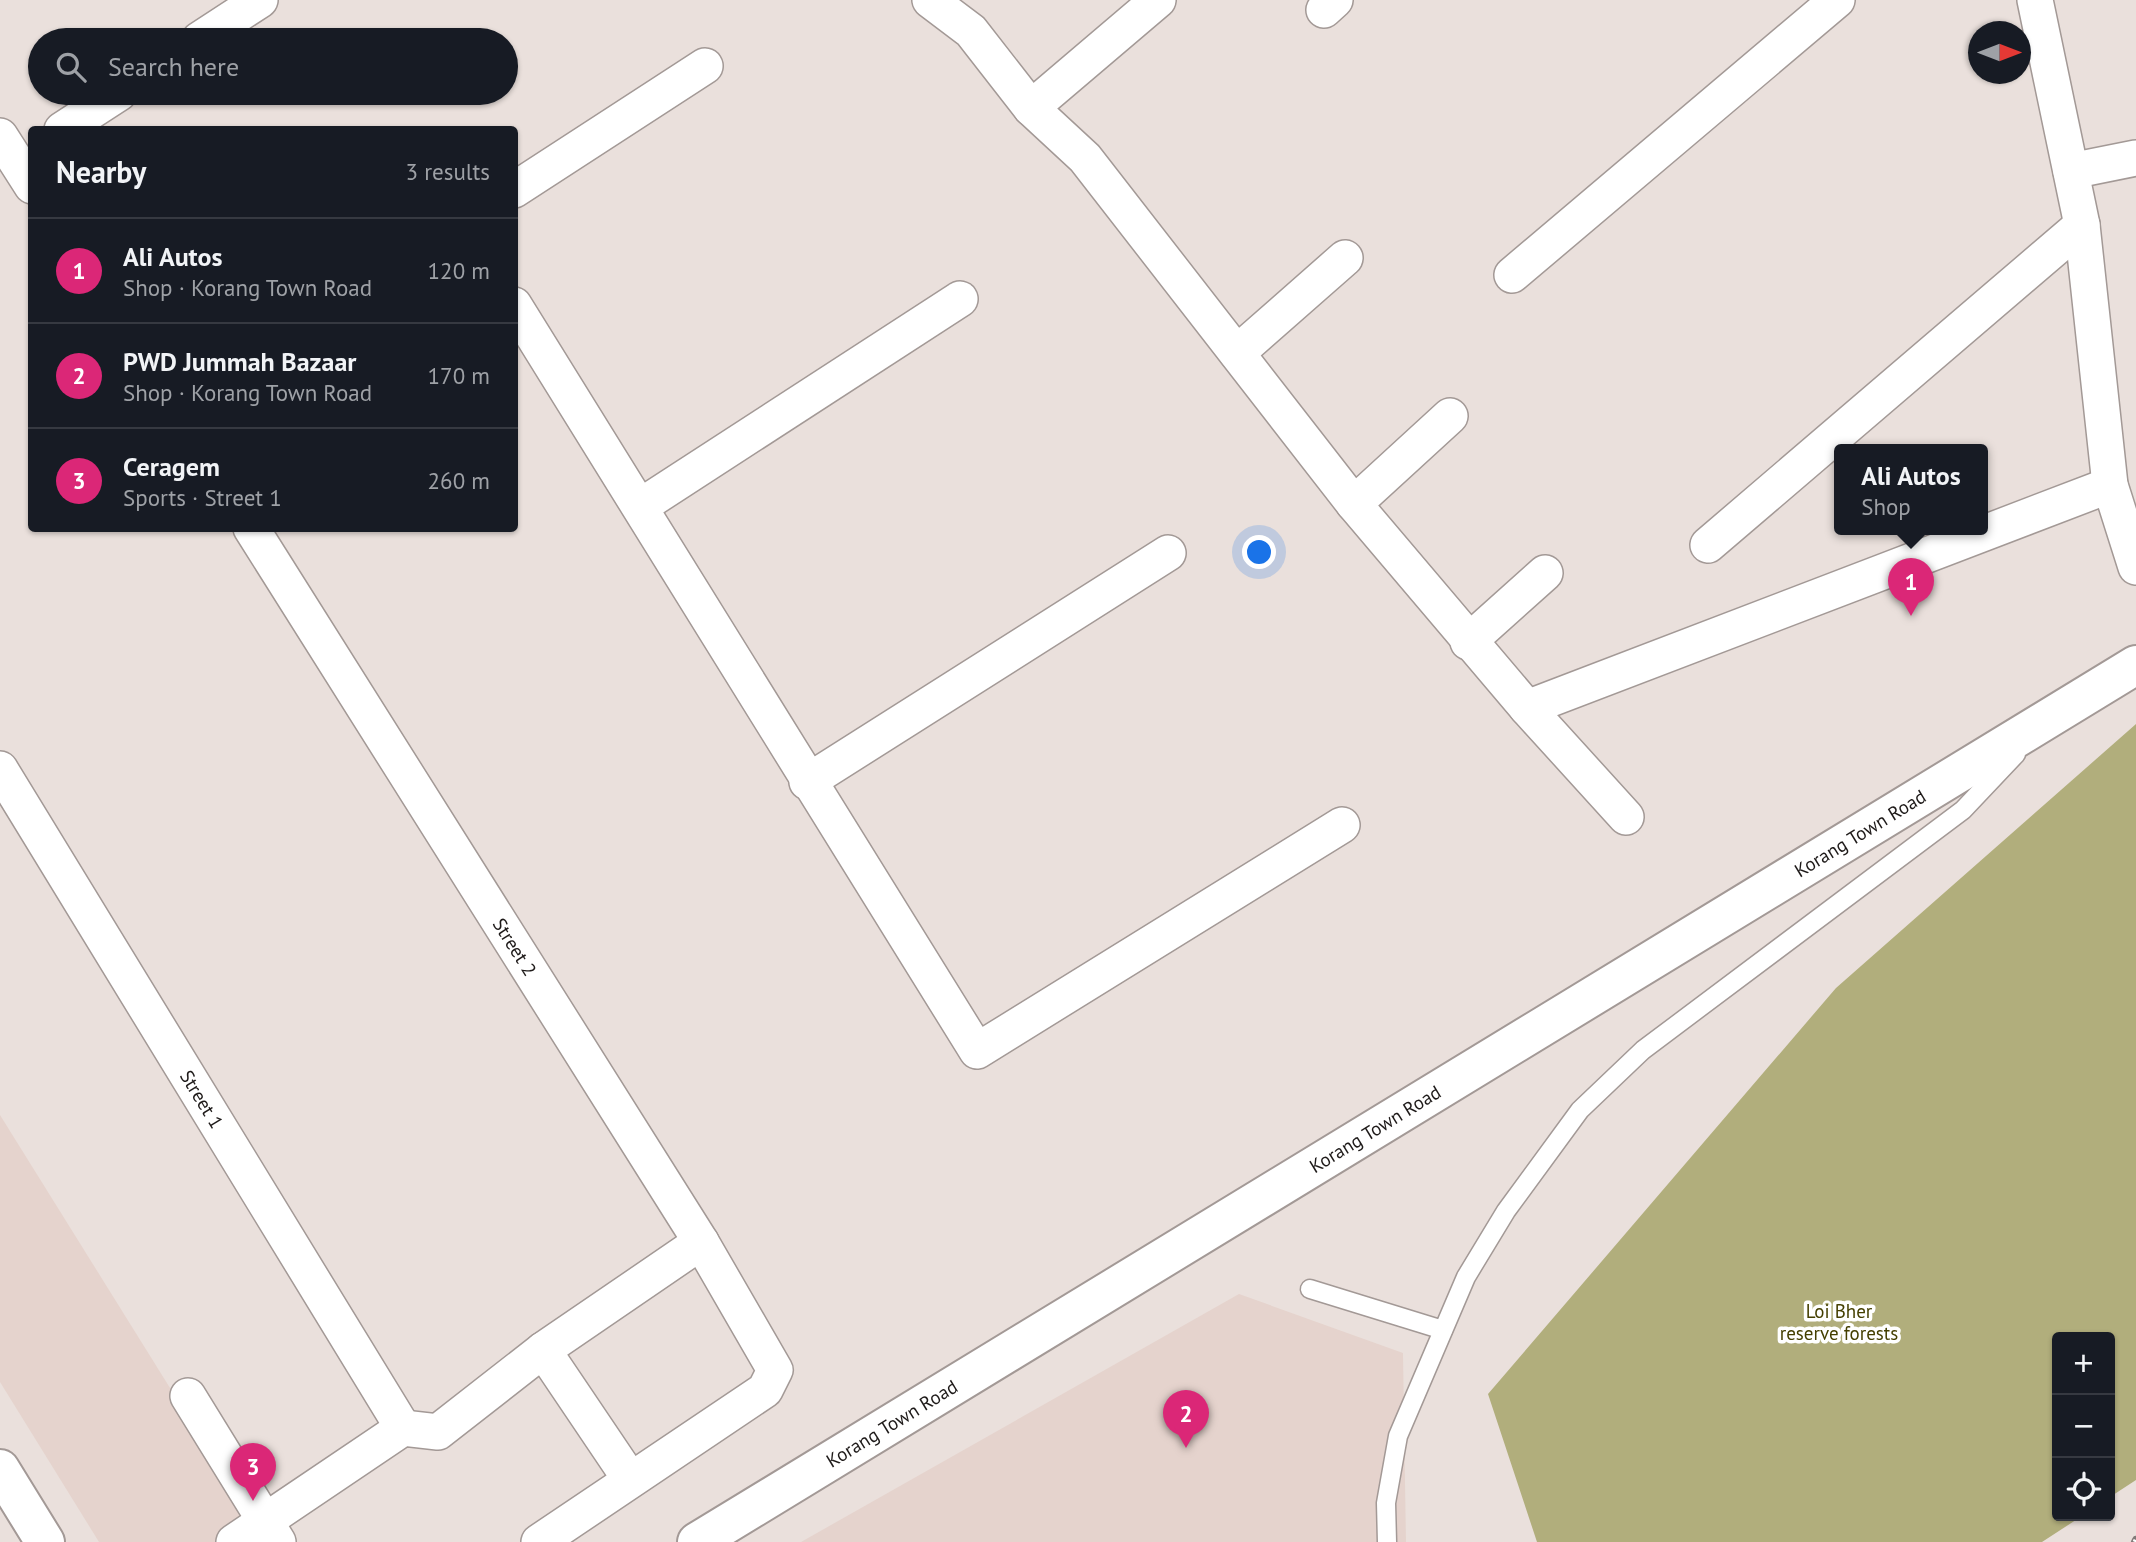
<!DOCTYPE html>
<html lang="en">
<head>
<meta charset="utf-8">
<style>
  body { margin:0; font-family:"PT Sans",sans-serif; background:#242831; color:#f1f3f6 }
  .controls { position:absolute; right:21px; bottom:21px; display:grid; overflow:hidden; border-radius:7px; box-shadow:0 2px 5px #0004 }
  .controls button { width:63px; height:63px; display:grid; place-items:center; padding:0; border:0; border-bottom:2px solid #363941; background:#171b24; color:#f1f3f6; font:35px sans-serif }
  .compass { position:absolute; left:1968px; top:21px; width:63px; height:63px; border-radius:50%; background:#171b24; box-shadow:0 2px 5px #0004; rotate:90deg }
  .you { position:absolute; left:1260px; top:553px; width:24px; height:24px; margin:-18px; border:5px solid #fff; border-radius:50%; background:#1a73e8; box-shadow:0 0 0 10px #1a73e833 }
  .badge { display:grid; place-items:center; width:46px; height:46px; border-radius:50%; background:#db2777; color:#fff; font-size:23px; font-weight:700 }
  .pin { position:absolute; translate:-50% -58px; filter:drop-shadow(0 2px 4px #0008) }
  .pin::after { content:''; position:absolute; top:37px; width:24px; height:21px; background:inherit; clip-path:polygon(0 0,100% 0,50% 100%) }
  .popup { position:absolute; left:1834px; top:444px; width:154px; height:91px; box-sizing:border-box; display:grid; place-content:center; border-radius:7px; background:#171b24; filter:drop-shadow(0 2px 5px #0005); font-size:23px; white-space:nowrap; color:#9ea1a6 }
  .popup b { font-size:26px; color:#f1f3f6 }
  .popup::after { content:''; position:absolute; left:50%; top:100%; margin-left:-14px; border:14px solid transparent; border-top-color:#171b24 }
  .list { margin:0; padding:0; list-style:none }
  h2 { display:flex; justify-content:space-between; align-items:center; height:91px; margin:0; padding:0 28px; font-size:30px }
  h2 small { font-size:23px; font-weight:400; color:#9ea1a6 }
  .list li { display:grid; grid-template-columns:46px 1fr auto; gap:21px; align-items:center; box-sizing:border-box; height:105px; padding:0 28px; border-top:2px solid #363941 }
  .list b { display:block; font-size:26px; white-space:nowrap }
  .list p { margin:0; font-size:23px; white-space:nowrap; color:#9ea1a6 }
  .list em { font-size:23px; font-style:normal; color:#9ea1a6 }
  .icon { flex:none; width:38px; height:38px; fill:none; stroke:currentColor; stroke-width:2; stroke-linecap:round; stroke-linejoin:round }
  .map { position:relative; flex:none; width:2136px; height:1542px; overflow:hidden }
  .search { position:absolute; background:#171b24; box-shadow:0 2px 5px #0004; left:28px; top:28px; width:490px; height:77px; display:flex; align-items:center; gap:18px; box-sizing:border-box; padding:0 24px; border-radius:38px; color:#9ea1a6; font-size:26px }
  .panel { position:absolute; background:#171b24; box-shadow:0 2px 5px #0004; left:28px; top:126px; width:490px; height:406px; border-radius:7px }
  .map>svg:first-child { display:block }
  .built { fill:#e5d3cd }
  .forest { fill:#b1ae7c }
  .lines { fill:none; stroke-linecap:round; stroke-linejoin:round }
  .lane-casing { stroke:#a39996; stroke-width:21 }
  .street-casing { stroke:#a39996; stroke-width:38 }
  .secondary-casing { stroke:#a39996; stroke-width:42 }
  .lane { stroke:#fff; stroke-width:18 }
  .street { stroke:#fff; stroke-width:35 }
  .secondary { stroke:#fff; stroke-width:38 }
  .rail-casing { stroke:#817a78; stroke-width:8 }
  .rail { stroke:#fff; stroke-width:5; stroke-dasharray:16; stroke-linecap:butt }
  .labels { text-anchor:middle; stroke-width:7; stroke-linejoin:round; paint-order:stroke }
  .street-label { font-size:19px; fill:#1e1a19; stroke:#fff }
  .park-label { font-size:19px; fill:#443f00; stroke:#fff }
</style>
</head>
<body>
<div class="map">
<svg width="2136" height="1542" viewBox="0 0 2136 1542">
  <rect width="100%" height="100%" fill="#eae0dc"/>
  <!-- built -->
  <g class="built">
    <polygon points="0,1115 266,1542 99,1542 0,1382"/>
    <polygon points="1239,1294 1403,1353 1406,1542 801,1542"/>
  </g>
  <!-- forest -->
  <polygon class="forest" points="2136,724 2136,1480 2110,1497 2110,1337 2057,1337 2057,1516 2082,1516 2042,1542 1537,1542 1488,1394 1836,988"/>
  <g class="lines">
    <!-- lane casing -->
    <g class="lane-casing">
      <g id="lane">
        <polyline points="1310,1289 1443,1330"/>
        <polyline points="1387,1542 1386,1503 1398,1436 1466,1277 1506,1211 1580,1110 1643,1050 1963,810 2016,754"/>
      </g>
    </g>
    <!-- street casing -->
    <g class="street-casing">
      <g id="street">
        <polyline points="930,0 971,31 1031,108 1085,158 1354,504 1527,708 2110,485"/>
        <polyline points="2035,0 2082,225 2110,485 2136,567"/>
        <polyline points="1324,10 1335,0"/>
        <polyline points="199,40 260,0"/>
        <polyline points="1031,108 1158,0"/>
        <polyline points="62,130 119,93"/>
        <polyline points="0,136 32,186"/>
        <polyline points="2071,171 2136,158"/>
        <polyline points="514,190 705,66"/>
        <polyline points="1512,275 1837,0"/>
        <path d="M514,305C670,553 821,804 977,1051L1342,825"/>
        <polyline points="1237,353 1345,258"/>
        <polyline points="1354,504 1450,416"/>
        <polyline points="641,506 960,299"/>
        <path id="s1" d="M251,528L701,1242L775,1370L765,1390L539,1542"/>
        <polyline points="1708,545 2082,225"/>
        <polyline points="1468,642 1545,573"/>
        <polyline points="1527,708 1626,817"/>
        <path id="s2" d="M0,769L403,1428"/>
        <polyline points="807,782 1168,553"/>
        <polyline points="543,1350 630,1479"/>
        <polyline points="188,1396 278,1542"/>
        <polyline points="234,1542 403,1428 438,1432 543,1350 701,1242"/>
      </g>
    </g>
    <!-- secondary casing -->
    <g class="secondary-casing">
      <g id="secondary">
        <polyline points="0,1469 45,1542"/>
        <path id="s3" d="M697,1542L2136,665"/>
      </g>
    </g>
    <!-- lane -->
    <use href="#lane" class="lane"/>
    <!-- street -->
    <use href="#street" class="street"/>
    <!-- secondary -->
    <use href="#secondary" class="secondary"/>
    <!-- rail casing -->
    <g class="rail-casing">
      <polyline id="rail" points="2135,1542 2136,1540"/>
    </g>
    <!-- rail -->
    <use href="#rail" class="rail"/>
  </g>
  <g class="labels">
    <!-- street labels -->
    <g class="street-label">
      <text dy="7" stroke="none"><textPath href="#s3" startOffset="1362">Korang Town Road</textPath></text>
      <text dy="7" stroke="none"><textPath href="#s1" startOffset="495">Street 2</textPath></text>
      <text dy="7" stroke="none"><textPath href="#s2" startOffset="387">Street 1</textPath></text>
      <text dy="7" stroke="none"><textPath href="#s3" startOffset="794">Korang Town Road</textPath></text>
      <text dy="7" stroke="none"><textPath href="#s3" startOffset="228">Korang Town Road</textPath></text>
    </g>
    <!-- park labels -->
    <g class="park-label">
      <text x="1839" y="1318">Loi Bher<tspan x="1839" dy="22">reserve forests</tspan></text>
    </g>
  </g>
</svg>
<div class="controls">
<button>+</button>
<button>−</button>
<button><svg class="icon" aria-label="locate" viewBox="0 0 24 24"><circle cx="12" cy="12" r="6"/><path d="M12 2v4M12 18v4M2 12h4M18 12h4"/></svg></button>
</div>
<svg class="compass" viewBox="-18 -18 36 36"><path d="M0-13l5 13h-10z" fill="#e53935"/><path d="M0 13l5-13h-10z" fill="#9ea1a6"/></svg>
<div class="you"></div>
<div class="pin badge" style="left:1911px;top:616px">1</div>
<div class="popup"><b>Ali Autos</b>Shop</div>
<div class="pin badge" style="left:1186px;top:1448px">2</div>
<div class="pin badge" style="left:253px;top:1501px">3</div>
<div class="search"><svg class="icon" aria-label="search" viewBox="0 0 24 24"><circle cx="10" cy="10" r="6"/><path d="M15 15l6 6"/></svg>Search here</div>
<section class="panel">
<h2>Nearby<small>3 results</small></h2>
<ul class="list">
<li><span class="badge">1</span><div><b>Ali Autos</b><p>Shop · Korang Town Road</p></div><em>120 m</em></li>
<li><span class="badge">2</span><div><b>PWD Jummah Bazaar</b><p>Shop · Korang Town Road</p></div><em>170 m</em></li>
<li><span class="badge">3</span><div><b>Ceragem</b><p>Sports · Street 1</p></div><em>260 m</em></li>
</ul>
</section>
</div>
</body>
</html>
